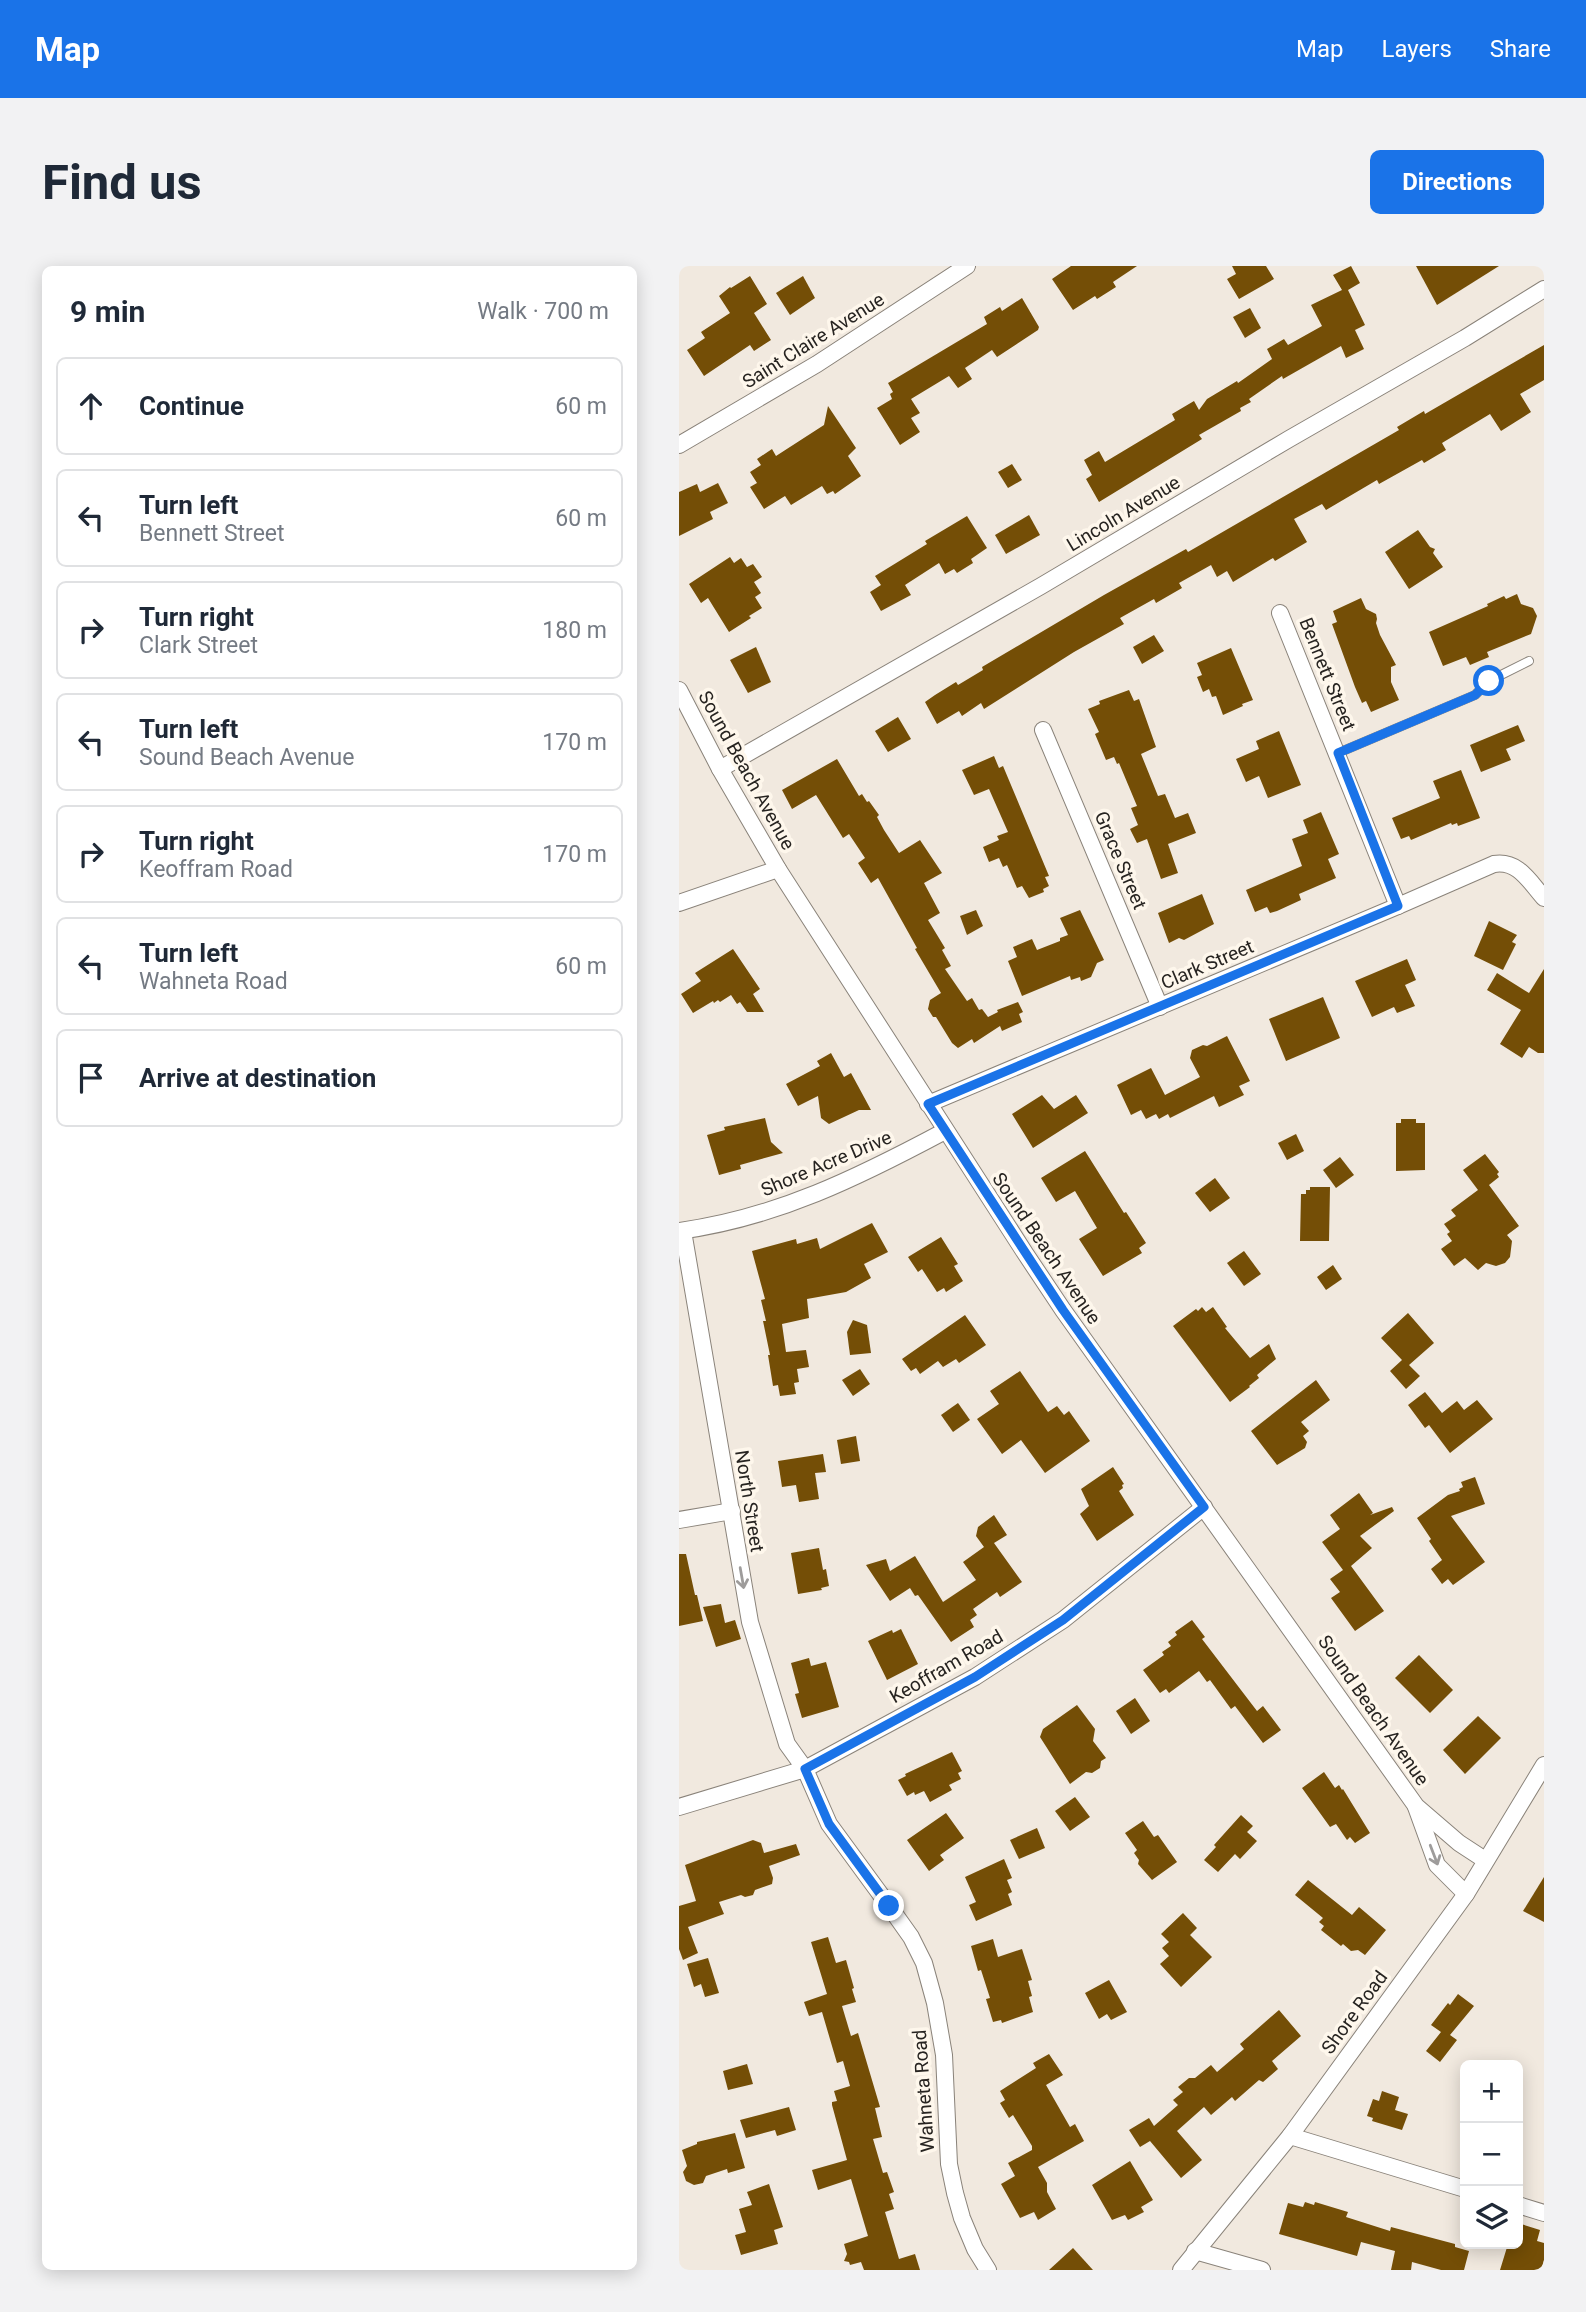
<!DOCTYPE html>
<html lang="en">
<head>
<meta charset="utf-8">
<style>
  body { margin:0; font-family:Roboto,sans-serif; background:#f2f2f3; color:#1f2937 }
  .controls { position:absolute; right:21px; bottom:21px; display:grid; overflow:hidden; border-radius:10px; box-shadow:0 4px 18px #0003 }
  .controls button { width:63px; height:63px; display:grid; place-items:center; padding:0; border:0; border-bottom:2px solid #e0e1e3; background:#fff; color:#1f2937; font:35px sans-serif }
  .stop { position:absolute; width:21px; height:21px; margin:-16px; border:5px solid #1a73e8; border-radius:50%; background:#fff }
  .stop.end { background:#1a73e8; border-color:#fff; box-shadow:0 2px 7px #0008 }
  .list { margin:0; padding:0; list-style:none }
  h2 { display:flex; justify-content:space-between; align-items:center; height:91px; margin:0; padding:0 28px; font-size:30px }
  h2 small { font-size:23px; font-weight:400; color:#747a83 }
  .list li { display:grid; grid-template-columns:46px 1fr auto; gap:21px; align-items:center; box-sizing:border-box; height:98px; margin:0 14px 14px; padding:0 14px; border:2px solid #e0e1e3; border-radius:10px }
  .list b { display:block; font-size:26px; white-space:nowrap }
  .list p { margin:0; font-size:23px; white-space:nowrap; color:#747a83 }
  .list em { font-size:23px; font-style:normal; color:#747a83 }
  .icon { flex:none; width:38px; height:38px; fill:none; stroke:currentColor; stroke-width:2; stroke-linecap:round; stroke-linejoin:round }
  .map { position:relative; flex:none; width:865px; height:2004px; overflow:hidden; border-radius:10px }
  header { display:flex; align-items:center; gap:42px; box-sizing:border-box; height:98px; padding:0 35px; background:#1a73e8; color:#fff }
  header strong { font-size:33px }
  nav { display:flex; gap:38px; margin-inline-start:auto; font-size:24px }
  .intro { display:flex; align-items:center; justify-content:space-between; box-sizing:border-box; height:168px; padding:0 42px }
  h1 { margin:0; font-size:49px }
  .button { padding:18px 32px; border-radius:10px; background:#1a73e8; color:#fff; font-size:24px; font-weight:700 }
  main { display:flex; gap:42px; padding:0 42px }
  aside { flex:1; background:#fff; border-radius:10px; box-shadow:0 4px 18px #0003 }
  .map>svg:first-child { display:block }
  .building { fill:#744e06 }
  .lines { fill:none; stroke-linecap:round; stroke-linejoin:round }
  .lane-casing { stroke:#8a837a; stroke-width:10 }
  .street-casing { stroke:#8a837a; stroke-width:18 }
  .lane { stroke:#fff; stroke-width:8 }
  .street { stroke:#fff; stroke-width:16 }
  .oneway { stroke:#9e9c9b }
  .route { stroke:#1a73e8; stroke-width:9 }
  .labels { text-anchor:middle; stroke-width:7; stroke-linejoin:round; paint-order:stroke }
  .street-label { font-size:19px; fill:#272421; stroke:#fef7ec }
</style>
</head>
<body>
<header>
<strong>Map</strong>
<nav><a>Map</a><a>Layers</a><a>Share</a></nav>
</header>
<div class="intro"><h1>Find us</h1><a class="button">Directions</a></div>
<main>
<aside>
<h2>9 min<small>Walk · 700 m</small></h2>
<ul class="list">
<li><svg class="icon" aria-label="ahead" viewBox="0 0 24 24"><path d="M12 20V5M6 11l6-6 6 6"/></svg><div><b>Continue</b></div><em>60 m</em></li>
<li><svg class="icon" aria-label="left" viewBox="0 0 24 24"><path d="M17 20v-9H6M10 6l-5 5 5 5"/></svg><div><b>Turn left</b><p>Bennett Street</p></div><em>60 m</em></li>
<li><svg class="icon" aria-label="right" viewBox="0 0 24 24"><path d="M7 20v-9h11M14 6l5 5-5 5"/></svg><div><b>Turn right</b><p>Clark Street</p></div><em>180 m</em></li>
<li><svg class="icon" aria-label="left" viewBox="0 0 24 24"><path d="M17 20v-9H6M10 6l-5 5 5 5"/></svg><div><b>Turn left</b><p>Sound Beach Avenue</p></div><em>170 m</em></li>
<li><svg class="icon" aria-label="right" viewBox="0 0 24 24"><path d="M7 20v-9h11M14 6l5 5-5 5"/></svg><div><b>Turn right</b><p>Keoffram Road</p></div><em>170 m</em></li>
<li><svg class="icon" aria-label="left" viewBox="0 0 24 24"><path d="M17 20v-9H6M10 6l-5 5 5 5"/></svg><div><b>Turn left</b><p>Wahneta Road</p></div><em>60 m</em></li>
<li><svg class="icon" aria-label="arrive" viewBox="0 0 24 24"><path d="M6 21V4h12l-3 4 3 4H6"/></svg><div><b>Arrive at destination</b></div></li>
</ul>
</aside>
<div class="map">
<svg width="865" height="2004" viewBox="0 0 865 2004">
  <rect width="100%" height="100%" fill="#f1e9df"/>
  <!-- building -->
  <g class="building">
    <polygon points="392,0 458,0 434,16 437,21 418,33 416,30 394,44 373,13"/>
    <polygon points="553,0 587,0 595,13 560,33 548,13 557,8"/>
    <polygon points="672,0 681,17 669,24 686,59 676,64 685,83 667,92 662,80 604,113 603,110 570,133 572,136 561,142 562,145 520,169 523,173 420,236 407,213 413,209 405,194 420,185 426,196 496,154 493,148 515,135 520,144 528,133 558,115 559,117 593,93 588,83 605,73 609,79 643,60 632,39 663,24 654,9"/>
    <polygon points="737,0 820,0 758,39"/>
    <polygon points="71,10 88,38 75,47 92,74 75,85 71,79 25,110 8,84 26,72 22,66 51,47 40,30 51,21 52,22"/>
    <polygon points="124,10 136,32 111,49 97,27"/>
    <polygon points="343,32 360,61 359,64 318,91 313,84 286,102 293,113 279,122 270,110 232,133 241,147 232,152 241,166 221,179 198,142 213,133 211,128 214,126 209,117 308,58 305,51 321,41 323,45"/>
    <polygon points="571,42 582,62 566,72 554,51"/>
    <polygon points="865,79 865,114 841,128 852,146 822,165 811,148 763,177 767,184 745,197 743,194 700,218 698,214 647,244 643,238 615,253 628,276 596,295 594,292 554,316 548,305 538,311 532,299 500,317 503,322 477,337 475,333 441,352 445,358 395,386 305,443 302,437 283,450 280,445 258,458 246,436 256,429 277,416 279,419 304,404 303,401 425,329 507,283 509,286 720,164 718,161 745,145 746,148"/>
    <polygon points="149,140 177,182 169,190 182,210 156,228 154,225 148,228 143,220 112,239 106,230 85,243 71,221 78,217 71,206 82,199 78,193 93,183 97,190 145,159"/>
    <polygon points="333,198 343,214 329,222 319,206"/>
    <polygon points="39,217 49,237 31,246 34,253 0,270 0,226 18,218 21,226"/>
    <polygon points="350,249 361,269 327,288 316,269"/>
    <polygon points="288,250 308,282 292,293 294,297 278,307 275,303 266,308 260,297 226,319 232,329 202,345 191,326 202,319 196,310 248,278 246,275"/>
    <polygon points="739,264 751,281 756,283 754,287 764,301 730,323 706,286"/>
    <polygon points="51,291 55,297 62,292 68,301 74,298 83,311 75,316 82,327 76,331 83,342 70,350 72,352 50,366 29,332 22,337 10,318"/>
    <polygon points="838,328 842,338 854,342 858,350 852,368 808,386 810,391 791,399 787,391 764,400 750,366 809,340 808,338 825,330 827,333"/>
    <polygon points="682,332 687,343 697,348 698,353 697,357 701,369 717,399 712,401 712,416 720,434 692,446 687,435 683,437 676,421 653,358 658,356 654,345"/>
    <polygon points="475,369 485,385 463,398 454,381"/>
    <polygon points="77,381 92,416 69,427 51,394"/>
    <polygon points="552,382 574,434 563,438 564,440 544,449 537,430 533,431 530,423 524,426 518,411 523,409 518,397"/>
    <polygon points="450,424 455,435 460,433 477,481 462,488 479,530 486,528 496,552 509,547 517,567 489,578 499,607 482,613 468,573 458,577 451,563 459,559 452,542 458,540 440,497 438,498 435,491 427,494 416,468 420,466 409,443 421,438 420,435"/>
    <polygon points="219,451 232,473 209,486 196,465"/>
    <polygon points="839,459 846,475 827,483 832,494 802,506 791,479"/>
    <polygon points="600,465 622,519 589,532 580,510 567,516 557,493 580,483 577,475"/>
    <polygon points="315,490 320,502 324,500 370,610 366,611 370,620 364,623 365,626 350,632 343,620 338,622 328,599 324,601 320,592 310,596 304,581 320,574 318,570 329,566 310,523 295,529 283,504"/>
    <polygon points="158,493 180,530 183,528 188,536 190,535 200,549 198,551 205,564 220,587 241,574 263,607 245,617 261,647 249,654 266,682 263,684 272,700 266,703 288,735 293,732 300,744 303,743 309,751 319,746 318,744 339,736 344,746 340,748 343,756 323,765 321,760 295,777 293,773 279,782 273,777 257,751 254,751 249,743 251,734 262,727 236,683 238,682 199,612 192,617 179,597 186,592 170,568 164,572 137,529 113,543 103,524"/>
    <polygon points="782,504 801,552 779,560 778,557 773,559 772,557 732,574 730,570 722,573 713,552 761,532 754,515"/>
    <polygon points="642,546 660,588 649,593 657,612 620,628 622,634 598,645 591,647 588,641 576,646 567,624 623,600 613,573 629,567 624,554"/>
    <polygon points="523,628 535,658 505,674 500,672 490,677 479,647"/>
    <polygon points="297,644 304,660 288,669 281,650"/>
    <polygon points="401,644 425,694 418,697 412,711 402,715 401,711 392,714 391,710 343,730 329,695 338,691 334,681 353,673 358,684 381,675 381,672 389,669 381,652"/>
    <polygon points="810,655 838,669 833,676 837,678 824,704 795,690"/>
    <polygon points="54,683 81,723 74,728 85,746 68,746 61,736 58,738 52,729 41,736 39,734 35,737 34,735 14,747 2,728 22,715 16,707"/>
    <polygon points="728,693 737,714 726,719 736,740 718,747 715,741 693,751 676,715"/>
    <polygon points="865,703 865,787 859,787 850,781 843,792 821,778 842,744 808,724 818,707 850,727"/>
    <polygon points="644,731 661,772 607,795 590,753"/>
    <polygon points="548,770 571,815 560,820 565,829 540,841 535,830 491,852 489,848 480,853 477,848 467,853 462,844 452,849 438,819 472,802 486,829 521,811 511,792 513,784 524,779 528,780"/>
    <polygon points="152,787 165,811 172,807 192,844 180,844 150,858 142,852 139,830 119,840 107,818 141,800 138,795"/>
    <polygon points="363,829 375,843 397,829 409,847 354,882 333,848"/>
    <polygon points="86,852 92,876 104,887 61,899 62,903 40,909 28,869 46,864 45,861"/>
    <polygon points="722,853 737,853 737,857 746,857 746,904 717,905 717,857 722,857"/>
    <polygon points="617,868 625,885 608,894 599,877"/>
    <polygon points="406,885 445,947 447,946 467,977 460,982 463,987 424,1010 400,973 418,962 396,925 377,936 362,912"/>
    <polygon points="806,888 820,906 818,908 820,911 810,919 840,960 828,969 833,975 831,991 826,997 817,1000 807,997 799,1004 786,992 775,1000 762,983 773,975 768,968 771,966 765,958 777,950 772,944 799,924 784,904"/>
    <polygon points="661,891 675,909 657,922 644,904"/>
    <polygon points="536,912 551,932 531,946 516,927"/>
    <polygon points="631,921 651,921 650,975 621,975 622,928 627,928 627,924 631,924"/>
    <polygon points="193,957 209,986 185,998 192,1012 167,1026 128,1033 130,1052 103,1058 107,1086 127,1084 130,1101 118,1103 120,1116 115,1117 117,1128 101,1130 99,1119 94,1120 89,1089 91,1089 84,1055 87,1055 82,1034 86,1033 73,985 117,973 118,978 138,972 141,983"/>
    <polygon points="262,971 279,998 275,1000 284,1015 267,1026 265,1022 258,1026 243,1003 239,1006 229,991"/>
    <polygon points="565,985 582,1008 565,1020 548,997"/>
    <polygon points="654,999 663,1013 647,1024 638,1011"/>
    <polygon points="523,1041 527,1046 534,1041 548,1061 546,1062 571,1092 590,1078 597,1093 578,1109 580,1112 570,1120 571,1121 551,1136 494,1060 517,1043 519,1045"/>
    <polygon points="729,1047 755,1077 730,1099 741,1110 727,1123 711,1105 723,1094 702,1072"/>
    <polygon points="286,1049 307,1079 280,1097 277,1093 264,1101 259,1095 241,1108 237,1102 232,1105 223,1093"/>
    <polygon points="174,1054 188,1059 192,1087 171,1089 168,1066"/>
    <polygon points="181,1103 191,1118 174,1130 163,1114"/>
    <polygon points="341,1105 369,1146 378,1140 385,1149 390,1145 411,1175 366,1207 342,1174 323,1188 298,1153 320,1138 311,1125"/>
    <polygon points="637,1114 651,1134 622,1156 630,1165 624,1170 628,1176 626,1182 598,1199 572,1165"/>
    <polygon points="746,1126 763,1147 778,1135 785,1144 798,1134 814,1153 771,1187 750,1159 746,1162 729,1139"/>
    <polygon points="279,1137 291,1154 274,1166 262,1149"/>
    <polygon points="177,1170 181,1195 162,1198 158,1174"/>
    <polygon points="144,1188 147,1206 136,1207 140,1233 120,1236 117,1219 103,1221 99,1195"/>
    <polygon points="434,1201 445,1218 443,1219 444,1222 440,1225 455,1249 418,1275 401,1248 410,1240 402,1223"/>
    <polygon points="796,1211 806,1238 772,1250 806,1296 774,1319 769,1313 763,1318 752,1303 763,1294 750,1275 752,1273 738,1252 769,1229 781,1225 780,1223 784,1221 782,1216"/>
    <polygon points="680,1227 694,1247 691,1249 713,1241 715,1245 681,1270 693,1282 672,1300 705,1345 676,1365 652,1332 661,1326 651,1313 664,1304 643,1276 661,1263 651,1249"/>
    <polygon points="315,1249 328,1269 315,1277 343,1316 321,1331 318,1326 294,1343 298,1349 291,1354 295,1361 272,1376 239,1329 236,1330 231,1322 211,1335 187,1299 207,1293 211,1305 236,1290 264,1336 297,1314 284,1296 305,1281 297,1270 299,1261"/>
    <polygon points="140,1282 144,1304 147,1303 150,1320 142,1322 143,1324 119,1328 112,1287"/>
    <polygon points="0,1288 7,1288 16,1329 18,1329 24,1355 0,1360"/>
    <polygon points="42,1338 46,1357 56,1354 62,1373 37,1381 24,1341"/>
    <polygon points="513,1354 526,1371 523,1373 578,1445 584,1440 602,1464 584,1477 556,1440 552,1443 531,1414 528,1416 520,1405 490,1427 487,1423 481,1427 464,1404 485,1389 483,1386 492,1380 489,1376 498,1369 496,1366"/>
    <polygon points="222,1363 239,1398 208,1414 189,1375 213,1364 214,1367"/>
    <polygon points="740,1389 774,1424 751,1447 716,1412"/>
    <polygon points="130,1392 132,1400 147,1396 160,1441 123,1452 116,1428 120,1427 112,1397"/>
    <polygon points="456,1432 471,1455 452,1468 437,1445"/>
    <polygon points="398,1439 416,1463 414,1475 427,1492 422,1495 421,1502 413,1507 407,1506 391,1518 361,1471 364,1463"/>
    <polygon points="799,1450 822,1472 786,1508 764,1484"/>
    <polygon points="273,1486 283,1505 279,1507 282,1513 270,1519 273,1524 251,1536 245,1525 236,1529 235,1526 228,1530 219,1514 227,1510 226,1508"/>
    <polygon points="645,1506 656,1522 660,1519 663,1524 664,1523 691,1567 676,1577 671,1571 668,1574 657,1558 651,1561 623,1522"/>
    <polygon points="396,1531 411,1551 391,1565 376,1545"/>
    <polygon points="267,1547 285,1572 261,1589 265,1594 250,1605 228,1574"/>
    <polygon points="562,1549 574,1560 568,1566 578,1575 561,1593 556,1588 539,1606 525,1594 537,1581 535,1579"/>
    <polygon points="464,1555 475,1571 479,1569 498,1596 473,1614 459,1598 460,1594 455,1587 458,1584 446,1567"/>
    <polygon points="358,1562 366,1582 340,1593 331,1574"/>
    <polygon points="74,1574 82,1577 85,1587 117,1578 121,1589 90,1600 94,1612 93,1618 76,1624 74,1629 66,1631 62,1629 40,1636 45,1648 9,1661 19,1687 4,1694 0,1683 0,1640 17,1635 6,1599"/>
    <polygon points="325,1593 333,1612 328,1614 333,1626 329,1628 333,1639 297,1655 290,1639 297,1636 286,1611"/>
    <polygon points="865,1611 865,1656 844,1645"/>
    <polygon points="629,1614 673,1649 680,1641 707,1664 686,1689 679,1684 672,1685 664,1678 662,1680 642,1664 645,1660 640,1656 644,1652 616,1629"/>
    <polygon points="504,1647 518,1662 511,1669 533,1691 502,1721 481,1698 490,1690 483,1682 490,1676 482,1668"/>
    <polygon points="149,1671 157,1697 167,1694 175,1722 173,1723 177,1736 163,1740 172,1770 179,1767 201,1841 196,1842 203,1871 194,1873 204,1907 208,1906 215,1926 210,1928 215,1943 206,1946 220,1993 236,1988 241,2004 185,2004 182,1996 171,1999 170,1996 165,1995 168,1988 165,1978 189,1970 172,1913 139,1924 133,1904 168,1894 153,1839 153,1836 158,1835 155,1825 171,1820 164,1795 158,1797 143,1746 130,1750 125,1736 148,1728 132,1676"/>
    <polygon points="314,1673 319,1691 343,1683 353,1714 349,1715 353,1730 350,1731 354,1746 323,1757 322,1754 314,1756 307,1733 311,1732 302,1704 299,1705 292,1680"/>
    <polygon points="29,1692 40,1727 26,1731 22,1718 15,1721 8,1698"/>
    <polygon points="430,1714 448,1746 432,1754 428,1748 420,1753 406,1727"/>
    <polygon points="779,1728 795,1740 771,1769 778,1774 761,1796 747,1785 762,1766 752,1759 769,1737 771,1739"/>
    <polygon points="600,1744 622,1770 593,1795 599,1803 584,1816 580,1814 556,1835 553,1831 532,1849 525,1841 498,1865 523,1894 502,1912 471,1875 461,1881 450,1864 470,1852 475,1860 499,1839 494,1834 504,1826 499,1821 510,1812 516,1812 532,1799 538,1806 565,1783 561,1778"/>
    <polygon points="370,1788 384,1809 367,1819 391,1861 396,1858 405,1875 359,1901 368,1917 368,1926 377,1943 359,1954 355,1946 341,1952 322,1918 336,1910 329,1897 353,1884 353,1880 334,1849 330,1852 321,1837 326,1834 321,1825 357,1802 354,1797"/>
    <polygon points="68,1798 74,1818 49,1824 44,1805"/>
    <polygon points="703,1825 720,1831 716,1844 729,1848 723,1864 693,1855 694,1852 688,1850 694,1833 700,1835"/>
    <polygon points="110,1841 117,1864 98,1870 96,1864 67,1872 61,1854"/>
    <polygon points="56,1867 66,1902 49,1907 48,1903 27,1910 24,1917 15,1919 7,1915 4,1906 8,1900 3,1884 18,1878 18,1876"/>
    <polygon points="451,1895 474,1934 462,1941 465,1946 449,1954 446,1949 433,1954 413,1919"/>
    <polygon points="90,1918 104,1961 95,1964 99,1978 62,1989 56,1969 67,1966 60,1943 73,1939 68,1926"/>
    <polygon points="626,1936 635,1939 636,1936 669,1946 667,1951 711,1965 712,1961 776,1978 776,1981 790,1985 785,2004 762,2004 733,1996 732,2004 712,2004 716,1985 682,1976 678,1990 600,1968 609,1937 624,1941"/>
    <polygon points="839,1957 861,1964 858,1975 865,1977 865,1994 862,2004 821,2004 829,1978 839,1978"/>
    <polygon points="394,1982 414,2004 370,2004"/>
  </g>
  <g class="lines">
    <!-- lane casing -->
    <g class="lane-casing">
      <polyline id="lane" points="659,487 796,429 810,415 850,395"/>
    </g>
    <!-- street casing -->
    <g class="street-casing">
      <g id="street">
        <polyline points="0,179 138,98 288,0"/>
        <polyline points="601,347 719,640"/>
        <polyline points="0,424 41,503 99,603 346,987 384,1044 737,1540 780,1577 806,1594"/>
        <polyline points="364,464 481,741"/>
        <polyline points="41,503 362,320 610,173 786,72 865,23"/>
        <polyline points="0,637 99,603"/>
        <path d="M249,838L719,640L815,598C839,594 850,615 865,632"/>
        <path d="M0,965C97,952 180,911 266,865"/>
        <polyline points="4,965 71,1356 108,1478 126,1503 150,1558 210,1640 232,1671 245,1697 256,1737 265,1789 270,1898 276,1927 283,1952 296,1983 309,2004"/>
        <polyline points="0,1254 53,1245"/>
        <polyline points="0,1541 126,1503 296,1411 384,1354 525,1241"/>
        <polyline points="737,1541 758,1599 787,1628"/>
        <polyline points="611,1870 786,1923"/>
        <polyline points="839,1939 865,1947"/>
        <polyline points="516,1985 583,2004"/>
        <polyline points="502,2004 611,1870 787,1628 865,1499"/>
      </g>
    </g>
    <!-- lane -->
    <use href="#lane" class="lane"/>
    <!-- street -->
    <use href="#street" class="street"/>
  </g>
  <!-- one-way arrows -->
  <defs><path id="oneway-shaft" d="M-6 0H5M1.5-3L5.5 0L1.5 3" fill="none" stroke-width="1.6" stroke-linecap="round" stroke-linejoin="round" transform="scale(1.75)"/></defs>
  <g class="oneway">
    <use href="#oneway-shaft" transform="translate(63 1312) rotate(80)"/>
    <use href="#oneway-shaft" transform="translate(755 1589) rotate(69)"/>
  </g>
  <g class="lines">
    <!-- route -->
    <polyline class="route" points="210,1640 150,1558 126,1503 296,1411 384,1354 525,1241 384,1044 249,838 719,640 659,487 796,429 810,415"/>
  </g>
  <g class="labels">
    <!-- street labels -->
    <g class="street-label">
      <text transform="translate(134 74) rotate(-32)" y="7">Saint Claire Avenue</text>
      <text transform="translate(444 247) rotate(-31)" y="7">Lincoln Avenue</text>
      <text transform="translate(649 408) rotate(68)" y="7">Bennett Street</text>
      <text transform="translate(68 504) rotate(61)" y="7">Sound Beach Avenue</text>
      <text transform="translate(442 594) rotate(67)" y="7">Grace Street</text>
      <text transform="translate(528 698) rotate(-23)" y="7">Clark Street</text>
      <text transform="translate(147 897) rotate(-23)" y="7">Shore Acre Drive</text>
      <text transform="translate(368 982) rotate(56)" y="7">Sound Beach Avenue</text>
      <text transform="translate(71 1235) rotate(81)" y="7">North Street</text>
      <text transform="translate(267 1400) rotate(-30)" y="7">Keoffram Road</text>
      <text transform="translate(695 1444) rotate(55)" y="7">Sound Beach Avenue</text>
      <text transform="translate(675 1746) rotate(-54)" y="7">Shore Road</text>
      <text transform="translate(244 1825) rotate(-94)" y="7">Wahneta Road</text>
    </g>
  </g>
</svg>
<div class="controls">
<button>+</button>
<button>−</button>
<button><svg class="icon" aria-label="layers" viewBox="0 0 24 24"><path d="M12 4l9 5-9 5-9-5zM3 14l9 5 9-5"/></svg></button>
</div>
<div class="stop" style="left:810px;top:415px"></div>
<div class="stop end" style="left:210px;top:1640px"></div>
</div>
</main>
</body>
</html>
